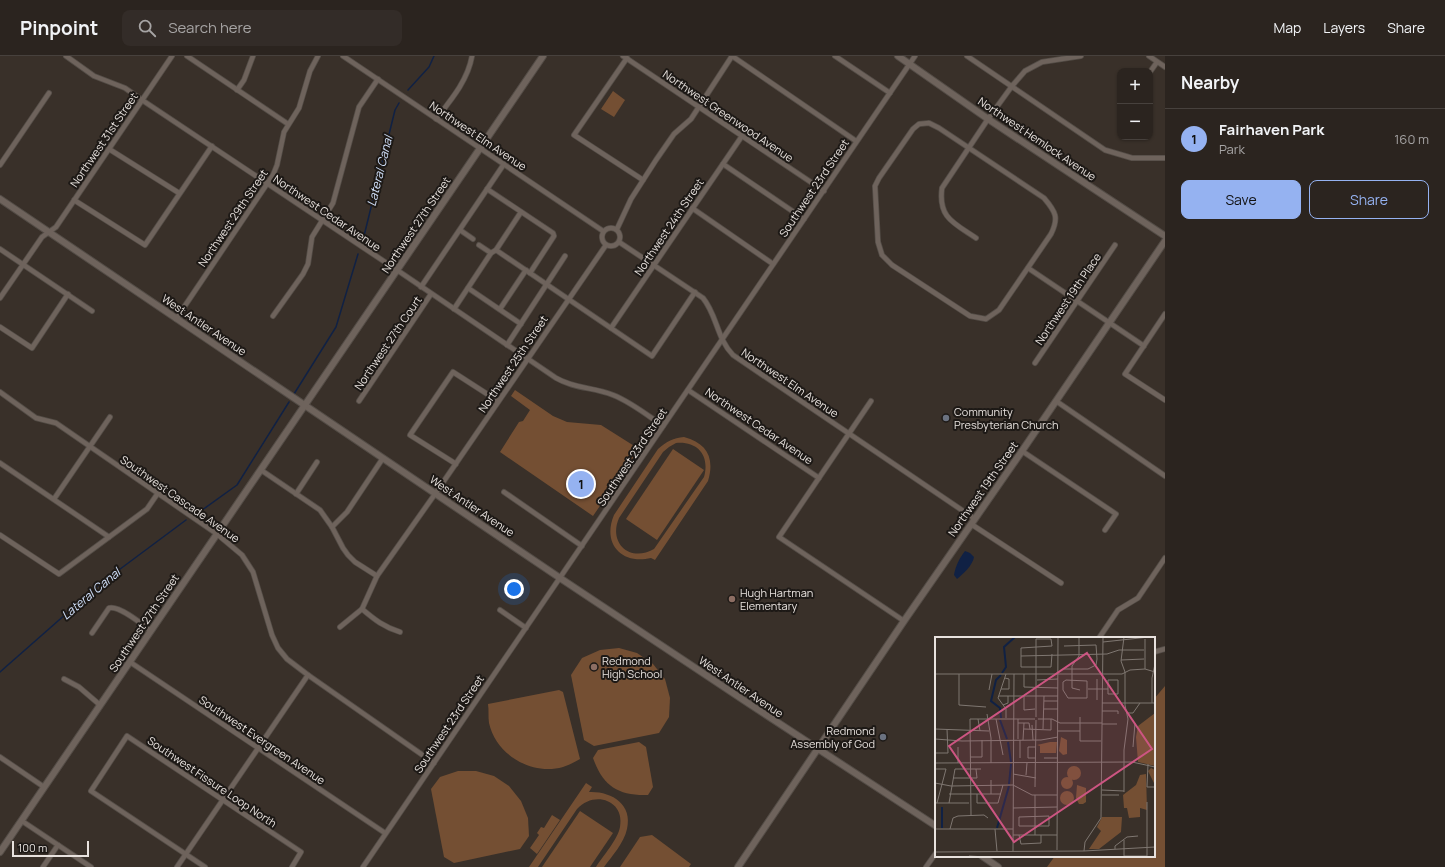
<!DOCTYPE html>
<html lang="en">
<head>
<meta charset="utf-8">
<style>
  body { margin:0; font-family:Manrope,sans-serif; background:#332c28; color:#f1f3f6 }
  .controls { position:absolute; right:12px; top:12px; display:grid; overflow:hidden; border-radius:8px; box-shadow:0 1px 3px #0004 }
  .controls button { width:36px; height:36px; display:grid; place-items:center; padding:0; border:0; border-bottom:1px solid #47413d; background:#2b241f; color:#f1f3f6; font:20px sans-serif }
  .scale { position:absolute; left:12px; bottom:10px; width:77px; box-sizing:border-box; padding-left:4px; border:2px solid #e8e2de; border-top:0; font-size:11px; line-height:14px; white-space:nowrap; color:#e8e2de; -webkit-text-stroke:3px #1d1916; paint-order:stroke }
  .you { position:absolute; left:514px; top:533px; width:14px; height:14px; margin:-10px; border:3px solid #fff; border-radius:50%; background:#1a73e8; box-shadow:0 0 0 6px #1a73e833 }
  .badge { display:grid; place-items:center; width:26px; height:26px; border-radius:50%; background:#95b2f1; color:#111; font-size:13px; font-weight:700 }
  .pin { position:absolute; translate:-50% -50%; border:2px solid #fff; box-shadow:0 1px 4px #0006 }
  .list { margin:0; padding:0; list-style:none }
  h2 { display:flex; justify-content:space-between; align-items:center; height:52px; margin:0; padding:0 16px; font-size:17px }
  h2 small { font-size:13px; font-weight:400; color:#a6a4a4 }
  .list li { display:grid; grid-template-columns:26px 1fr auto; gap:12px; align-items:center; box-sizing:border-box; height:60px; padding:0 16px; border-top:1px solid #47413d }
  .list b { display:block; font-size:15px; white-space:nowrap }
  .list p { margin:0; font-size:13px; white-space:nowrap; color:#a6a4a4 }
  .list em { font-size:13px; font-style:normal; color:#a6a4a4 }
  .actions { display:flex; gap:8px; padding:12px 16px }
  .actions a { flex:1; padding:9px 0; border:1px solid #95b2f1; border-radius:8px; text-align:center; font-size:14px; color:#95b2f1 }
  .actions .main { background:#95b2f1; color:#111 }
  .icon { flex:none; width:22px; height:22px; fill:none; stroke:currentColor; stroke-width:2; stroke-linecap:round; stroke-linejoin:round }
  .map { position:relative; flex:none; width:1165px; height:811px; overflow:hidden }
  header { display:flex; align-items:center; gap:24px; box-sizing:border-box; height:56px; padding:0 20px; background:#2b241f; border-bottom:1px solid #47413d }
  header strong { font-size:19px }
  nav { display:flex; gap:22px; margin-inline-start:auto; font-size:14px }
  .search { width:280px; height:36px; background:#332c28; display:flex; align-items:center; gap:10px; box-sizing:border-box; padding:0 14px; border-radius:8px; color:#a6a4a4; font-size:15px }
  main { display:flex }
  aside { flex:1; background:#2b241f }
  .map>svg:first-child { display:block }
  .green { fill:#744f33; fill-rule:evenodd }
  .water { fill:#102144 }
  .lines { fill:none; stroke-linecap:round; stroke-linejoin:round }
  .stream { stroke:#102144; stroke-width:1.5 }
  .street-casing { stroke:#544d47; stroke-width:6 }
  .secondary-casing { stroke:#544d47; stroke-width:8 }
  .street { stroke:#6e635c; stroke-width:4.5 }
  .secondary { stroke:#6e635c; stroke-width:6 }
  .worship-dot { fill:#6b7280; stroke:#1d1916; stroke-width:1.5 }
  .education-dot { fill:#8d6e63; stroke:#1d1916; stroke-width:1.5 }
  .labels { text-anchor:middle; stroke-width:4; stroke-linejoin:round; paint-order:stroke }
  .street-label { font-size:11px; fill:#e8e2de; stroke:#1d1916 }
  .poi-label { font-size:11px; fill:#e8e2de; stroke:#1d1916; text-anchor:start }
  .water-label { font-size:12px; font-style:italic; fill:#d1e0fa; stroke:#1d1916 }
  .inset-river { fill:none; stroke:#102144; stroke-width:2 }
  .inset-road { fill:none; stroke:#7f7771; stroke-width:1 }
  .view { fill:#cd5582; fill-opacity:0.15; stroke:#cd5582; stroke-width:2 }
  .inset-edge { fill:none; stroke:#e8e2de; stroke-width:2 }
</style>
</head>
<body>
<header>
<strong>Pinpoint</strong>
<div class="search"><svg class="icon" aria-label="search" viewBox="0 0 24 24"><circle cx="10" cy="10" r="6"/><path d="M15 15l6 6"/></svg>Search here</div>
<nav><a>Map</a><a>Layers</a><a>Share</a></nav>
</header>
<main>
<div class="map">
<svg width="1165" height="811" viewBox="0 0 1165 811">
  <rect width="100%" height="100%" fill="#393029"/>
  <!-- green -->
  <g class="green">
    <polygon points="613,35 625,44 614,61 601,53"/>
    <polygon points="515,334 553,360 567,366 601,369 639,393 593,460 500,396 519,366 523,365 530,354 511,340"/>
    <path d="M684,381C707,387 715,402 708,425L655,504L651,502C621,509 602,487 614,459L658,393C667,385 673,382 684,381ZM676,387C698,385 710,400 704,421L654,493C630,507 608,487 619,462L663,396L669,391Z"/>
    <polygon points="673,393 704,414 657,484 626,463"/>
    <polygon points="619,592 637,597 653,608 665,623 670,642 669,661 659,677 594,690 584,684 571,619 582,602 600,594"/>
    <polygon points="1165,630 1165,811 1047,811 1055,800 1154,800 1154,643"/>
    <path d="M559,634L563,636L580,703C575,706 569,709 563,711C532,720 496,699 489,667C488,661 489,654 488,648Z"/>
    <path d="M639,686L646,691L653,731L648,739C618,740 603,730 593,702L598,694Z"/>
    <polygon points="458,715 476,715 494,720 509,730 521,745 528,762 529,780 520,793 454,807 444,801 431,733 440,721"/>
    <path d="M586,727L592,731L589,736C611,735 633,748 627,773C624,787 612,800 604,811H596C603,800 618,783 620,771C625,744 594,734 577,753L538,811H529Z"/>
    <polygon points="580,755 613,777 590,811 542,811"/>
    <polygon points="552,759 560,764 537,798 530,792 539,779 537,777 541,771 544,772"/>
    <polygon points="652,779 691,808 689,811 620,811 640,781"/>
  </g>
  <!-- water -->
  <path class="water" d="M965,495L970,497L974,501C973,509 963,518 957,523L954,519C955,511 960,501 965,495Z"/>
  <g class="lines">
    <!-- stream -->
    <g class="stream">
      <polyline points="408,34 429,11 434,0"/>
      <polyline points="363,184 395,54 399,47"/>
      <polyline points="294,338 336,271 358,198"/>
      <polyline points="198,457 237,429 289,346"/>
      <polyline points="0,616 100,528 186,464"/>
    </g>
    <!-- street casing -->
    <g class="street-casing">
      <g id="street">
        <path d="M66,0L94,20L125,32L142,44L397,214L556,322C575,333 593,331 613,339C631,346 647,359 663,370"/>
        <polyline points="187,0 288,68"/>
        <polyline points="343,0 603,175"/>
        <polyline points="623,0 824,135"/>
        <polyline points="732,0 856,85"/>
        <polyline points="835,0 890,37"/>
        <polyline points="967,0 1105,94 1132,102 1165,102"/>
        <polyline points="1149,0 1165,11"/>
        <polyline points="627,2 574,79 643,124"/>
        <polyline points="1150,16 1157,6"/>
        <polyline points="237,34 244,24 253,0"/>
        <path d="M436,63C451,44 468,24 472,0"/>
        <path d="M929,67L939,72L1044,142C1056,156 1059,162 1051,178L999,254L986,263L970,260L892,209L882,199L878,186L875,130L879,122L913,73L919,68Z"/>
        <polyline points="109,93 179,137"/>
        <polyline points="723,108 804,163"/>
        <polyline points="0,109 49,37"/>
        <polyline points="487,133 553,177 554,180 530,217"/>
        <polyline points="74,144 145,189 212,90"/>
        <polyline points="692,152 773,208"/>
        <circle cx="611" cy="181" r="9"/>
        <polyline points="617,173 631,143 656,104 674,78 691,63 732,0"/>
        <polyline points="460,174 473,183"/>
        <path d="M976,182C954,167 938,162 942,132L988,63L1012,30L1025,15L1042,6L1081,0"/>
        <path d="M619,186L703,242C717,259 717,283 733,299L975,463"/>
        <polyline points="479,189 491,197"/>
        <polyline points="0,193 92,255"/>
        <polyline points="496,194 652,300 695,236"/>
        <polyline points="1028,212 1144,290"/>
        <polyline points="421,231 504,108"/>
        <polyline points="468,232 521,268"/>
        <polyline points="0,242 42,181 56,171 172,0"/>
        <polyline points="454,253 491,197 496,194 521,156"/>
        <polyline points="500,253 526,214"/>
        <polyline points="1165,258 1125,318 1165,344"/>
        <polyline points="273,260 303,218 308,208 312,181 333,147 359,51 378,23"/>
        <polyline points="176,263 273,119 277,109 284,76 299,52 310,15 318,0"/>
        <polyline points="0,271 32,292 68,238"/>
        <polyline points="611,272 742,80"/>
        <polyline points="507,289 565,200"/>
        <polyline points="1035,307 1115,189"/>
        <polyline points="688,334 819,422"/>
        <polyline points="0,336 36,362 56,367 217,478 242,499 253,516 272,579 278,592 287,603 308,619 434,707"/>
        <polyline points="359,345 431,238"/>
        <polyline points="871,345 779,481 904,565"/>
        <polyline points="1056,345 1165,420"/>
        <polyline points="1022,395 1116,458 1105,474"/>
        <polyline points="0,407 109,481"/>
        <polyline points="456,408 410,379 453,316 498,345"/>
        <polyline points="261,414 320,454 332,471 343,492 348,499 355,506 377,520"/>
        <polyline points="504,436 582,490"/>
        <polyline points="296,438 317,406"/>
        <polyline points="54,443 110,361"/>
        <polyline points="971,468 1061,527"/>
        <polyline points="332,471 347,456 383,402"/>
        <polyline points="0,479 59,518 147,453 158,437"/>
        <path d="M362,553C375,564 384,571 400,576"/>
        <polyline points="500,554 526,572"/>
        <polyline points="340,571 362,553 377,520 435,438 606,189"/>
        <path d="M92,577L109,552C119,549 142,568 151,575"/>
        <polyline points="1099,582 1118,554 1138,542 1165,502"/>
        <polyline points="1154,596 1165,593"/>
        <polyline points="130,606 385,777"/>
        <polyline points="64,623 79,631 100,649"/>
        <polyline points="0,701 44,731"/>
        <polyline points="22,765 91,811"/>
        <polyline points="43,811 58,789"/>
        <polyline points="177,811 308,619"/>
        <polyline points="205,811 91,735 127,680 301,796 292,811"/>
        <polyline points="363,811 915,0"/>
        <polyline points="926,811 936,797"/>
      </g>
    </g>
    <!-- secondary casing -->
    <g class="secondary-casing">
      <g id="secondary">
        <polyline points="898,0 988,63 1165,180"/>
        <polyline points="0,143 560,522 751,649 936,770"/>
        <polyline points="0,796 543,0"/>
        <polyline points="982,800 998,811"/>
        <polyline points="738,811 904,565 1022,395 1165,185"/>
      </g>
    </g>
    <!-- street -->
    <use href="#street" class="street"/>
    <!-- secondary -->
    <use href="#secondary" class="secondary"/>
  </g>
  <!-- markers -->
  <g class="worship-dot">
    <circle cx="946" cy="362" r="4"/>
    <circle cx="883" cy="681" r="4"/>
  </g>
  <g class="education-dot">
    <circle cx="732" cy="543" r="4"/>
    <circle cx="594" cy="611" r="4"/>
  </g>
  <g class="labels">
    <!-- street labels -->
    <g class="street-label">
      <text transform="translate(728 60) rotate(34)" y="4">Northwest Greenwood Avenue</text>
      <text transform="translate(478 80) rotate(34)" y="4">Northwest Elm Avenue</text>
      <text transform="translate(1037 83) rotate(34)" y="4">Northwest Hemlock Avenue</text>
      <text transform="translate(104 84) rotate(-56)" y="4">Northwest 31st Street</text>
      <text transform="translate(814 132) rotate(-56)" y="4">Southwest 23rd Street</text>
      <text transform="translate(327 157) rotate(34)" y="4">Northwest Cedar Avenue</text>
      <text transform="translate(233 162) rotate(-56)" y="4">Northwest 29th Street</text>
      <text transform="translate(416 169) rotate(-56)" y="4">Northwest 27th Street</text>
      <text transform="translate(669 171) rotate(-56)" y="4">Northwest 24th Street</text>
      <text transform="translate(1068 243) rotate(-56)" y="4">Northwest 19th Place</text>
      <text transform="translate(204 269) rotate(34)" y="4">West Antler Avenue</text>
      <text transform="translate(388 287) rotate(-56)" y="4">Northwest 27th Court</text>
      <text transform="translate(513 308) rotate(-56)" y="4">Northwest 25th Street</text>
      <text transform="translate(790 327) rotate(34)" y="4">Northwest Elm Avenue</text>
      <text transform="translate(759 370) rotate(34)" y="4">Northwest Cedar Avenue</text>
      <text transform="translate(632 401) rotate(-56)" y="4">Southwest 23rd Street</text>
      <text transform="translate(983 433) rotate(-55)" y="4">Northwest 19th Street</text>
      <text transform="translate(180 443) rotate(35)" y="4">Southwest Cascade Avenue</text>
      <text transform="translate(472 450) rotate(34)" y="4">West Antler Avenue</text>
      <text transform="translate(144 567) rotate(-56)" y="4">Southwest 27th Street</text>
      <text transform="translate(741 631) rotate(34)" y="4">West Antler Avenue</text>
      <text transform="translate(449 668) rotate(-56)" y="4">Southwest 23rd Street</text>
      <text transform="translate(262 684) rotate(34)" y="4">Southwest Evergreen Avenue</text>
      <text transform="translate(212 726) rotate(34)" y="4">Southwest Fissure Loop North</text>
    </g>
    <!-- poi labels -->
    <g class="poi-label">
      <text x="954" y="360">Community<tspan x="954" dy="13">Presbyterian Church</tspan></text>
      <text x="740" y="541">Hugh Hartman<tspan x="740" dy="13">Elementary</tspan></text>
      <text x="602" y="609">Redmond<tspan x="602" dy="13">High School</tspan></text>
      <text x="875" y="679" text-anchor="end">Redmond<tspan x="875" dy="13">Assembly of God</tspan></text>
    </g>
    <!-- water labels -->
    <g class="water-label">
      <text transform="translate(380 115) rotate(-76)" y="4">Lateral Canal</text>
      <text transform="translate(91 538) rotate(-40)" y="4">Lateral Canal</text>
    </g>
  </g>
  <!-- overview -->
  <g transform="translate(935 581)">
    <rect width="220" height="220" fill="#393029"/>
    <path d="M220,76V129L203,125L201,100L203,89ZM126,100L132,103V117L128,118L124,114ZM115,105H122L121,116H105V109L102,108ZM132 136a7 7 0 1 1 14 0a7 7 0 1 1-14 0ZM216,131L220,133V148L213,134ZM211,137L212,173L205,171V180L194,181L192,171H189L188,158L201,148L205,138ZM126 146a6 6 0 1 1 12 0a6 6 0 1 1-12 0ZM142,148L151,151V165L148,167H144L141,161ZM125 161a7 7 0 1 1 14 0a7 7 0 1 1-14 0ZM167,180H187L186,195L164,212H154L166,194L162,190Z" fill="#744f33"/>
    <path class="inset-river" d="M67,36L71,30L69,10L80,0M66,81L65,71L56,64L61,43L66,38M65,83L72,102M73,105L76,125M74,147L76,127M7,170V191M62,191L74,149"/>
    <path class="inset-road" d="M144,0V19L137,29V51L145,53M189,0L186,24L190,35V68L193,82L189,113V155M101,2H116L117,9L86,11V30H116L117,17M101,2V80M168,5L214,0M86,19L172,17L184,13H209M186,23L209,22M129,32H153L161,28L162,22L161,8L129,9M210,32V2M0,37H187L195,33L210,32L220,35M24,37V68L51,70M89,37V50L123,51M102,43L123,42M131,43L152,44V61H133L128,53V45ZM173,43H183V57H173ZM66,52H74V42L70,41M153,52H173M54,53L57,37M64,59H123M89,59V73L100,72M162,63V42M109,64H123M167,66H220M217,66V41L220,27M68,68L73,66V59M109,72H123M167,74H183V77M193,76H198L205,66M52,77L56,101V126M145,80V104H166M71,81V72L63,61L71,37M43,82L45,94M61,82L68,118M103,82H117L125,86H167M83,86H94L95,92M167,87H182M97,88L98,103M0,92L54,94M89,92L116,93V82M108,92L109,59M123,94H145M0,102L27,104L106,103L123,100M83,102V82M88,103L89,86M23,110V126M101,110H93V121H101M198,110L200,86M0,116H13L12,92M35,120H47V103M85,121V103M109,121H123M0,126L197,125L220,130M213,127L212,150H220M0,132H11L2,166M78,137L101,141M91,138L92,126M18,141H42L41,132M0,146L16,149L78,148L97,158H122M100,150L101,83M167,153L189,154M14,157H66M42,157V166H63L68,148M56,157V143M167,158H184M212,165V220M0,166H34M14,166L20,132H46M78,171L122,170M36,178L35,82H100M114,179V189H84V180ZM0,192H78M15,192L18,181L23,179L49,178L53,181M60,192L62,214M78,198H122M84,198L86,207L106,206V198M100,198V158M189,203V220M180,212V209L192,200L203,199M122,213L123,0M78,214L79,37M149,214L150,205L166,181L168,0M0,215L149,214L220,210M34,219L51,220M189,219H212"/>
    <path class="view" d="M152,16L217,112L79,205L14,109Z"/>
    <rect width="220" height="220" class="inset-edge"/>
  </g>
</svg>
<div class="controls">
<button>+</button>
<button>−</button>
</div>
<div class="scale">100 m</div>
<div class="you"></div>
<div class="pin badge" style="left:581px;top:428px">1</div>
</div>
<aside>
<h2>Nearby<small></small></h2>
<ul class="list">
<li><span class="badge">1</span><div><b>Fairhaven Park</b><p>Park</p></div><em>160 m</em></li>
</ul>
<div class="actions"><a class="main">Save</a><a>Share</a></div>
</aside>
</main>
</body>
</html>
